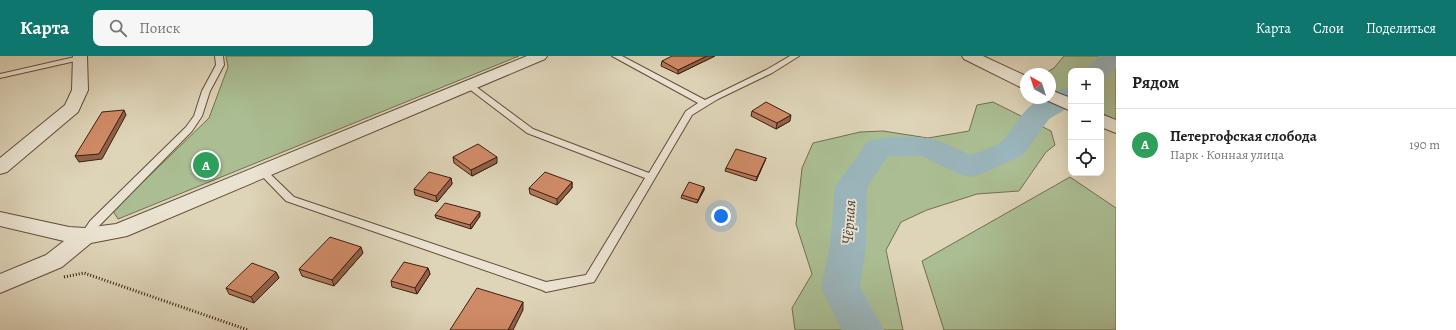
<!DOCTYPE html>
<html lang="ru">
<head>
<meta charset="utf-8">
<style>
  body { margin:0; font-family:Alegreya,serif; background:#f6f6f6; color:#202124 }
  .controls { position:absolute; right:12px; top:12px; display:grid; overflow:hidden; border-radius:8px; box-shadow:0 4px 16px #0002 }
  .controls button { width:36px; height:36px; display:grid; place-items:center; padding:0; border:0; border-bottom:1px solid #e0e0e0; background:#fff; color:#202124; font:20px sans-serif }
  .compass { position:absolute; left:1020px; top:12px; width:36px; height:36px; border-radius:50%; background:#fff; box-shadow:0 4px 16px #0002; rotate:321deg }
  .you { position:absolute; left:721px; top:160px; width:14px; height:14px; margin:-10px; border:3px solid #fff; border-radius:50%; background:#1a73e8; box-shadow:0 0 0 6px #1a73e833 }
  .badge { display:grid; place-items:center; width:26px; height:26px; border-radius:50%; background:#0f766e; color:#fff; font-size:13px; font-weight:700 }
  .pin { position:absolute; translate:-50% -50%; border:2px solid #fff; box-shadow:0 1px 4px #0006 }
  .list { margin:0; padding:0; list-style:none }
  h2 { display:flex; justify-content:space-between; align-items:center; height:52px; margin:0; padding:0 16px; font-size:17px }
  h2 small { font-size:13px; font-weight:400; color:#757577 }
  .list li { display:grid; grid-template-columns:26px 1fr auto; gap:12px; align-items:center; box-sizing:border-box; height:72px; padding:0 16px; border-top:1px solid #e0e0e0 }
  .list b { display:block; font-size:15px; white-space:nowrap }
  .list p { margin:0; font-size:13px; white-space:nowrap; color:#757577 }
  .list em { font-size:13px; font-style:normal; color:#757577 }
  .icon { flex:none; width:22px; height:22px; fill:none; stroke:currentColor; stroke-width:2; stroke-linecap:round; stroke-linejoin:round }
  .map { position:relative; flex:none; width:1116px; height:274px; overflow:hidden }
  header { display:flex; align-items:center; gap:24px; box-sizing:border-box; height:56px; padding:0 20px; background:#0f766e; color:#fff }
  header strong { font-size:19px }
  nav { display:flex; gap:22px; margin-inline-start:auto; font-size:14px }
  .search { width:280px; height:36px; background:#f6f6f6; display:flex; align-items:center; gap:10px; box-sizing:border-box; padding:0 14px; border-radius:8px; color:#757577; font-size:15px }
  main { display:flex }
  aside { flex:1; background:#fff }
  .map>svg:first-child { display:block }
  .green { fill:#abbe93; stroke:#746e52 }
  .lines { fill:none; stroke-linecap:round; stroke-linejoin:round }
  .river { fill:#9ab5bb; fill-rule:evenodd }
  .service-casing { stroke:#644c3a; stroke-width:2 }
  .minor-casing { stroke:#644c3a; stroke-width:2 }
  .tertiary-casing { stroke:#644c3a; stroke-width:2 }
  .path { stroke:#3c1f10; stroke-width:3; stroke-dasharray:1 2; stroke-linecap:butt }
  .service { fill:#eae3d1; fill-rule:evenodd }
  .minor { fill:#eae3d1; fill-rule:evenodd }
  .tertiary { fill:#eae3d1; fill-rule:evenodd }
  .wall { fill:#b27859; stroke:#3c1f10 }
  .shaded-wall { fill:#916148; stroke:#3c1f10 }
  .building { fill:#cf8b67; stroke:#3c1f10 }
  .labels { text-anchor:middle; stroke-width:3.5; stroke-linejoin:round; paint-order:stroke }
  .water-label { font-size:16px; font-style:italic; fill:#54443b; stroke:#eae3d1 }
</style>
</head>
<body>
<header>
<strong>Карта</strong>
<div class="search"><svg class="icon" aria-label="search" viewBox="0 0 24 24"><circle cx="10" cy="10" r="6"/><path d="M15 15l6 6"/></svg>Поиск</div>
<nav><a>Карта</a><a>Слои</a><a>Поделиться</a></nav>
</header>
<main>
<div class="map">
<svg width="1116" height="274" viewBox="0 0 1116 274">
  <rect width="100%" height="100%" fill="#ded4b8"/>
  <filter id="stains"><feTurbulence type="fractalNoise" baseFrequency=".005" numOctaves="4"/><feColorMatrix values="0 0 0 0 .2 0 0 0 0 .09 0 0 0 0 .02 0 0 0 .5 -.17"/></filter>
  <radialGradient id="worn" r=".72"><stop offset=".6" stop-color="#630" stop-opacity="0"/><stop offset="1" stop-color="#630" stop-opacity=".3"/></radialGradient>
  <!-- green -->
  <g class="green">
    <polygon points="226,0 519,0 118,163 113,155 209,62 228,11"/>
    <polygon points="1064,0 1116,0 1116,64 1101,57 1101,15 1071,15 1071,43 1050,32 1050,18 1044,18 1054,12"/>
    <polygon points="993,46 1051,75 1055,89 1046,96 1019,135 977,138 927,154 901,166 886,194 903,274 795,274 792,252 812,218 796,168 802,112 813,87 860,76 883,75 928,82 969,75 977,49"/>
    <polygon points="1070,121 1116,152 1116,274 944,274 922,205"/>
  </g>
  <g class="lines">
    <!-- river -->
    <g class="river">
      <polygon points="1099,0 1116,0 1116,12 1107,20 1101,22 1101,15 1085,15"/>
      <path d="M1071,31V50L1049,63L1023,99L981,118L970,121L959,118L922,100H888L867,131L866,189L860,231L884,274H842L821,232L830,189L835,131L868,85C886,80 919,79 936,84C948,88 959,94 970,99C979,96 996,91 1002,85C1016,71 1027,42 1050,42V40L1061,33Z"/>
    </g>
    <!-- service casing -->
    <g class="service-casing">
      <g id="service">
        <polygon points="79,0 84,2 80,4 0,22 0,18"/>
        <polygon points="215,0 223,0 224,9 210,35 202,60 192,75 98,171 89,183 81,183 80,180 90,165 186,71 194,60 202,35 216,9"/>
        <polygon points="612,0 622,0 705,44 766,14 790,0 799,0 772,17 718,43 692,59 594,226 546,236 542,234 286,145 257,115 259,113 265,113 294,141 546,226 586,219 645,122 527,77 464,29 468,27 471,27 533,73 649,117 686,55 698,47"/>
      </g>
    </g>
    <!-- minor casing -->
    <g class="minor-casing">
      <g id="minor">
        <polygon points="73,0 87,0 88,34 78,56 7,116 0,118 0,102 65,49 72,34"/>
        <polygon points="527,0 547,0 545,3 127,180 91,187 62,211 0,237 0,218 46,199 64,185 0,170 0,156 69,171 85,172 116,168"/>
      </g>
    </g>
    <!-- tertiary casing -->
    <g class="tertiary-casing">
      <g id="tertiary">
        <polygon points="962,0 983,0 1026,20 1026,32 1020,31 964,3"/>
        <polygon points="1050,34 1071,42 1071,55 1044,43 1050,42"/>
        <polygon points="1101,58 1116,64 1116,77 1101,71"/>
      </g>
    </g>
    <!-- path -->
    <polyline class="path" points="64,221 84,217 248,274"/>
    <!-- service -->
    <use href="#service" class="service"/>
    <!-- minor -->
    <use href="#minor" class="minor"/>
    <!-- tertiary -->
    <use href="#tertiary" class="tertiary"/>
  </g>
  <!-- wall -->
  <g class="wall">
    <polygon points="715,0 678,18 661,10 662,5"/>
    <polygon points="752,55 790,65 776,73 751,60"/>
    <polygon points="453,101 497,107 472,120 454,107"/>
    <polygon points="766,102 756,125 725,115 726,112"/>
    <polygon points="451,122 452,128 437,146 415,139 414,133"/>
    <polygon points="572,126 572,132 557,149 530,138 529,132"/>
    <polygon points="704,131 704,134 697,147 681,142 682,139"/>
    <polygon points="435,159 480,160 471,173 436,162"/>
    <polygon points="363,197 334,230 302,220 299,213"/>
    <polygon points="428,212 430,218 417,238 392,231 391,225"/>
    <polygon points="276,216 279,222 254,247 229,238 226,232"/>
  </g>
  <!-- shaded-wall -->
  <g class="shaded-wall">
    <polygon points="707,0 715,0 678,18 678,14"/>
    <polygon points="124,54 126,59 102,103 79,106 75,100"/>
    <polygon points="791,59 790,65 776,73 777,67"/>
    <polygon points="497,101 497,107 472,120 471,114"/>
    <polygon points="766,102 765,105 756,125 757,121"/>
    <polygon points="451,122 452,128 437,146 436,140"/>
    <polygon points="572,126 572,132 557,149 557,143"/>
    <polygon points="704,131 704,134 697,147 698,144"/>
    <polygon points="480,156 480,160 471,173 470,169"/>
    <polygon points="361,191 363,197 334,230 332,224"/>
    <polygon points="428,212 430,218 417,238 415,232"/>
    <polygon points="276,216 279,222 254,247 251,241"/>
    <polygon points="523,246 523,254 513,274 508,274"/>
  </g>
  <!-- building -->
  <g class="building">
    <polygon points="672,0 707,0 678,14 662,5"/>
    <polygon points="766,46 791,59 777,67 752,55"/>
    <polygon points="124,54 99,98 75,100 102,56"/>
    <polygon points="478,88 497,101 471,114 453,101"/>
    <polygon points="736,93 766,102 757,121 726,112"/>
    <polygon points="429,116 451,122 436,140 414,133"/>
    <polygon points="545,116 572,126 557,143 529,132"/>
    <polygon points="689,126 704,131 698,144 682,139"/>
    <polygon points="445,147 480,156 470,169 435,159"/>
    <polygon points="330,181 361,191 332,224 299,213"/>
    <polygon points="404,206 428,212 415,232 391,225"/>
    <polygon points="252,207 276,216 251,241 226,232"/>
    <polygon points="477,232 523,246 508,274 450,274"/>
  </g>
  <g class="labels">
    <!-- water labels -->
    <g class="water-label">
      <text transform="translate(848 166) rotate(-86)" y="6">Чёрная</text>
    </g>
  </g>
  <rect width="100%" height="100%" filter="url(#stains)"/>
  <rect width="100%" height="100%" fill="url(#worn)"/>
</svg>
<div class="controls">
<button>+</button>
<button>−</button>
<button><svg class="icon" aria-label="locate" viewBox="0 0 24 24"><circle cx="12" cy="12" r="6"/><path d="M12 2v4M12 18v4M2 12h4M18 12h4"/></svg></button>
</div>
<svg class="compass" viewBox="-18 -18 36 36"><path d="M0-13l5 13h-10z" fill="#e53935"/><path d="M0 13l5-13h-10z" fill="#757577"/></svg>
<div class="you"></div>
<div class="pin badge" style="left:206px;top:109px;background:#2e9e5b">A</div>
</div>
<aside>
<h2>Рядом<small></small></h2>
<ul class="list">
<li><span class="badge" style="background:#2e9e5b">A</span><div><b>Петергофская слобода</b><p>Парк · Конная улица</p></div><em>190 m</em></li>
</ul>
</aside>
</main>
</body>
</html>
